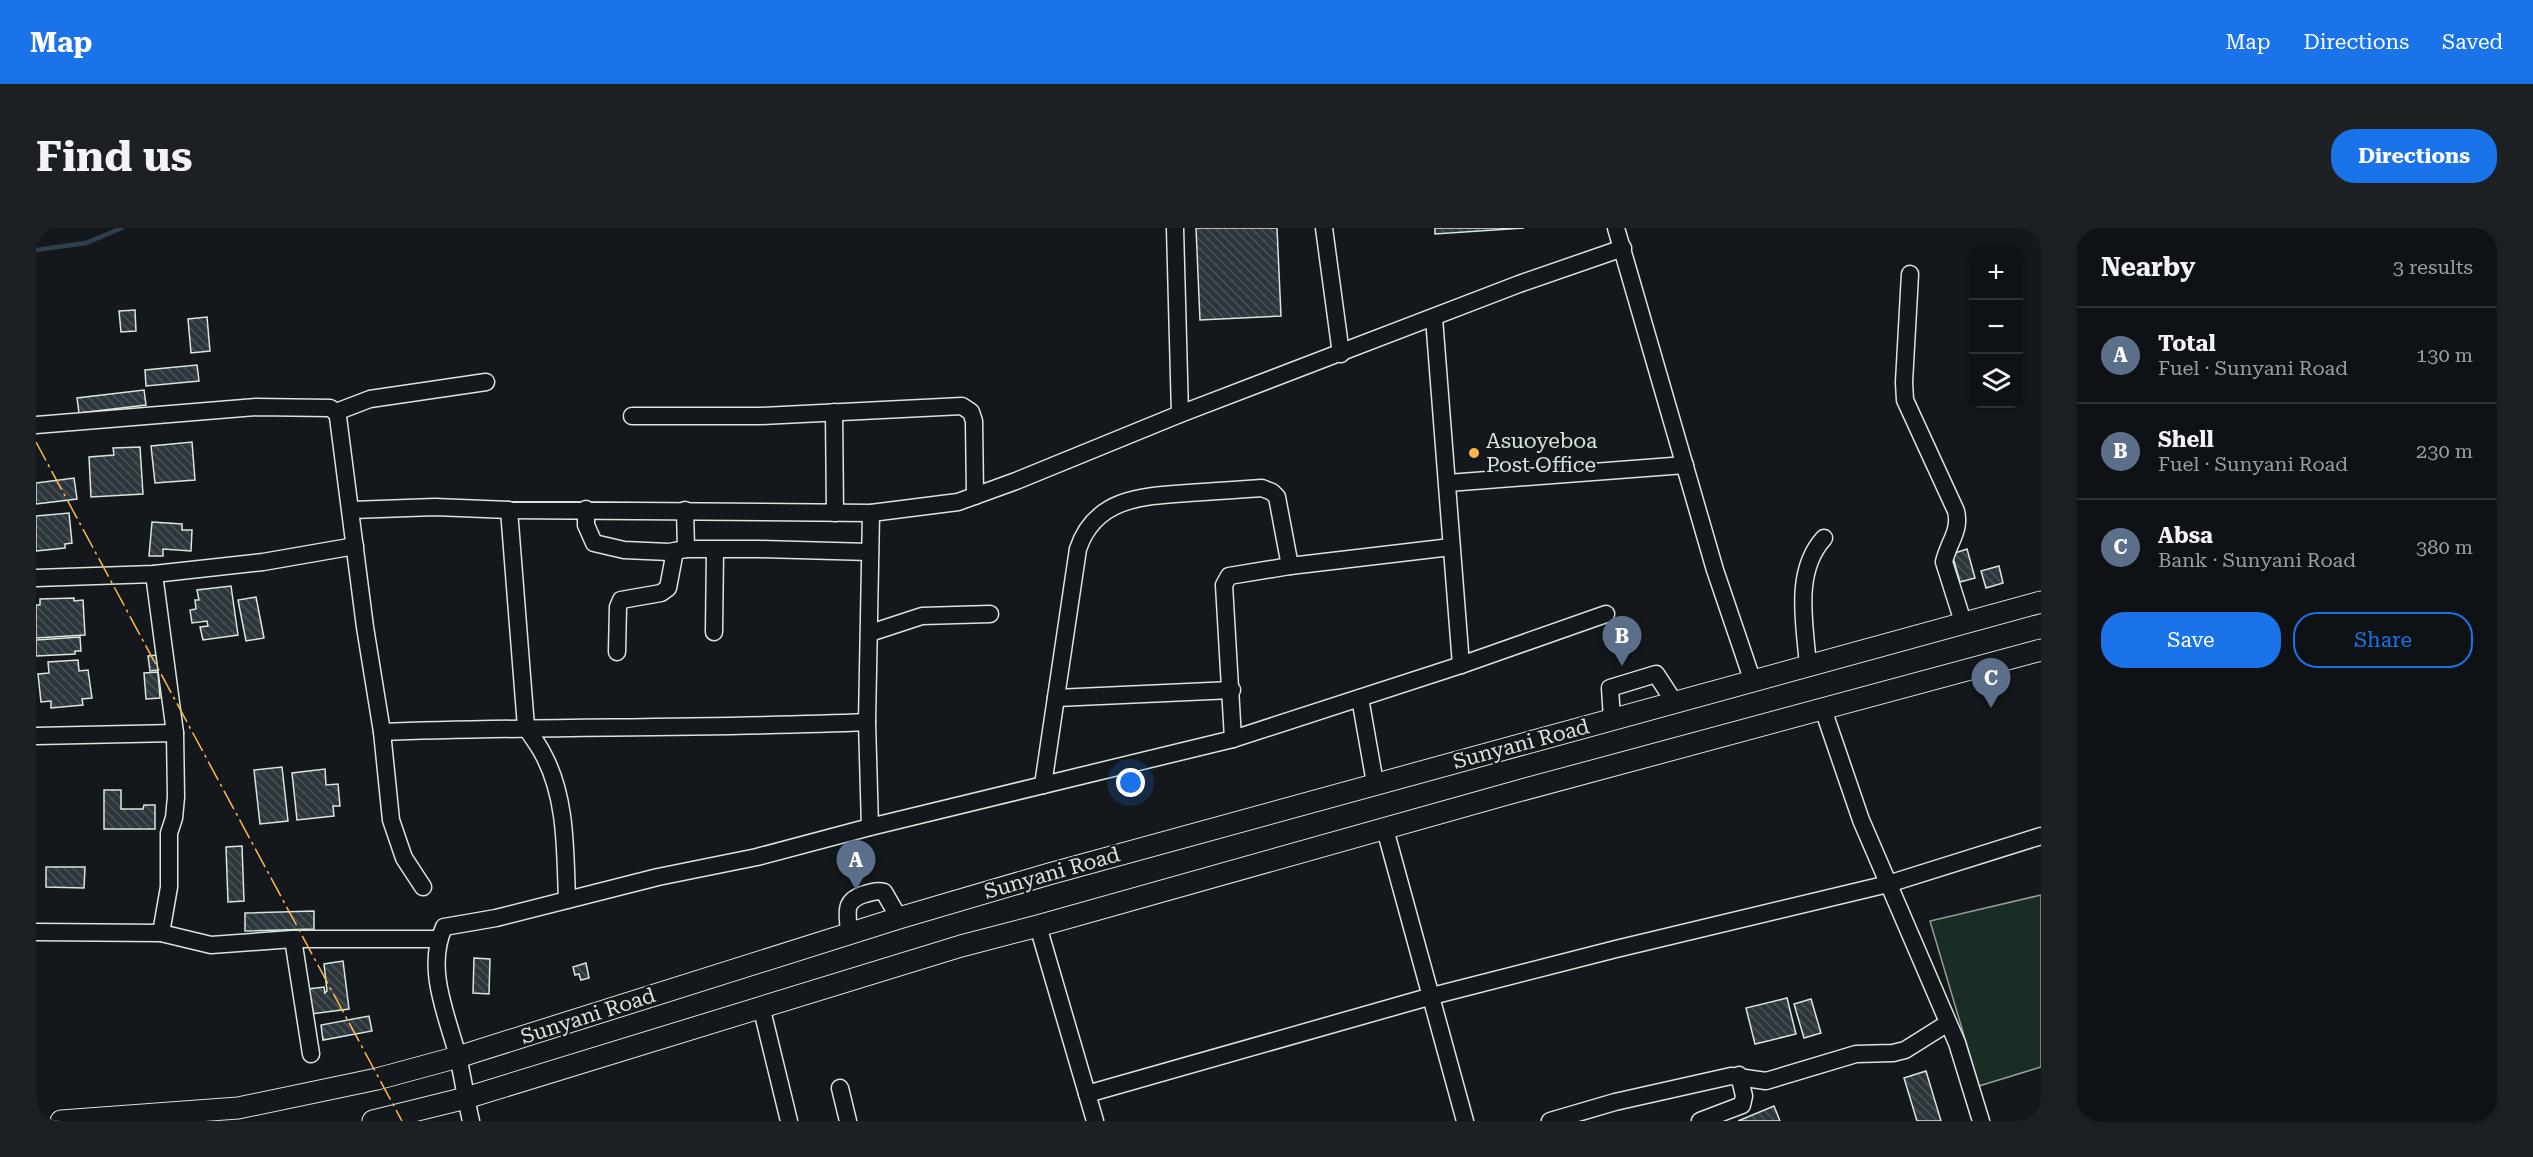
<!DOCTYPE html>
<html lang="en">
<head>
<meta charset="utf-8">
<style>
  body { margin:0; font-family:"Roboto Serif",serif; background:#1d2022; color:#f1f3f6 }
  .controls { position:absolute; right:18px; top:18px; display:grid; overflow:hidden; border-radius:12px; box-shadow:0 2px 4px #0004 }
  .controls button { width:54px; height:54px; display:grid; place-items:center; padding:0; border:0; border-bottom:2px solid #2f3234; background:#0f1215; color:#f1f3f6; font:30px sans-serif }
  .you { position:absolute; left:1095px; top:555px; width:21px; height:21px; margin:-15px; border:4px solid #fff; border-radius:50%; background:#1a73e8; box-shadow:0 0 0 9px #1a73e833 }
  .badge { display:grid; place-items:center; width:39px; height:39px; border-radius:50%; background:#1a73e8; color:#fff; font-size:20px; font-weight:700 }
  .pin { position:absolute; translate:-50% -50px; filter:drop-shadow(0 2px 3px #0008) }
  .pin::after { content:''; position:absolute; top:32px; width:21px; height:18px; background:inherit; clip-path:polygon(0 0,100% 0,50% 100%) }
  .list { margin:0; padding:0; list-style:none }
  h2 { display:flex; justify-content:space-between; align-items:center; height:78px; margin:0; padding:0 24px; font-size:26px }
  h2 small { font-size:20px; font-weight:400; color:#9b9ea0 }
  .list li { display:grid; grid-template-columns:39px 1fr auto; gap:18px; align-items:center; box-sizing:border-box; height:96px; padding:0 24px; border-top:2px solid #2f3234 }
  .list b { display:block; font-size:22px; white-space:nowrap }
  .list p { margin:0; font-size:20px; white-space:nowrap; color:#9b9ea0 }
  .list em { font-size:20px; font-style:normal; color:#9b9ea0 }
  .actions { display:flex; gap:12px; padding:18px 24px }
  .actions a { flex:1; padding:14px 0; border:2px solid #1a73e8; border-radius:24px; text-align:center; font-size:21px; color:#1a73e8 }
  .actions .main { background:#1a73e8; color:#fff }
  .icon { flex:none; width:33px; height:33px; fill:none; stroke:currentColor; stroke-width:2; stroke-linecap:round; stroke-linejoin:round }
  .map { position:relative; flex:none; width:2005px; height:893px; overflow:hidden; border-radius:24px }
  header { display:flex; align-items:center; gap:36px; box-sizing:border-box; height:84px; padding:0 30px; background:#1a73e8; color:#fff }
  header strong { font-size:28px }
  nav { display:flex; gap:33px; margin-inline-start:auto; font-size:21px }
  .intro { display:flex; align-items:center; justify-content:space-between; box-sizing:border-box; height:144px; padding:0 36px }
  h1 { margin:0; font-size:42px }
  .button { padding:15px 27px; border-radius:24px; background:#1a73e8; color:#fff; font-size:21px; font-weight:700 }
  main { display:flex; gap:36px; padding:0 36px }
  aside { flex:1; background:#0f1215; border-radius:24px; box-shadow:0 2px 4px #0004 }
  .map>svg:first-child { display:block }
  .garden { fill:#1a2d24; stroke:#939e99; stroke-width:1.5 }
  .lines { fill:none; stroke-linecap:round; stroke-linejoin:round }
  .stream { stroke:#2f3f4d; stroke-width:4.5 }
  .building { fill:url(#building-back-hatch); stroke:#d8e6dc; stroke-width:1.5 }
  .minor-casing { stroke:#d8e6dc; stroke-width:19 }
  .major-casing { stroke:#d8e6dc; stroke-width:23 }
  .minor { stroke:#14181c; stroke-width:16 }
  .major { stroke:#14181c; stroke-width:21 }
  .power { stroke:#ffb74d; stroke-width:1.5; stroke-dasharray:21 4.5 3 4.5; stroke-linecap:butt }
  .poi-dot { fill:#ffb74d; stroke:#14181c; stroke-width:2 }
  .labels { text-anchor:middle; stroke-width:4.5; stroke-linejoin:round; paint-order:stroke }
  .poi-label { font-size:21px; fill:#d8e6dc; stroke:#14181c; text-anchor:start }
  .street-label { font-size:21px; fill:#d8e6dc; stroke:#14181c }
</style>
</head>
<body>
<header>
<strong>Map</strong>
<nav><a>Map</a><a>Directions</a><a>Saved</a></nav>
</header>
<div class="intro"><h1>Find us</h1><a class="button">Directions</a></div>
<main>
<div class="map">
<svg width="2005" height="893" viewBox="0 0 2005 893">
  <defs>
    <pattern id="building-back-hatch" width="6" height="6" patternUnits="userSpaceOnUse" patternTransform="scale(1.5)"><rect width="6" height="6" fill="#2c363c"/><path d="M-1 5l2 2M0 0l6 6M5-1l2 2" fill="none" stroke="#4a5358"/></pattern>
  </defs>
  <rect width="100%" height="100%" fill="#14181c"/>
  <!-- garden -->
  <polygon class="garden" points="2005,667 2005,839 1943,858 1894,693"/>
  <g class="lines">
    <!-- stream -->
    <polyline class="stream" points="0,22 50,15 86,0"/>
  </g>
  <!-- building -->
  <g class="building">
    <polygon points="1160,0 1241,0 1245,88 1164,92"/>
    <polygon points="1399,0 1488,0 1399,6"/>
    <polygon points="99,82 100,103 85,104 83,83"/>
    <polygon points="171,89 174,123 155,125 152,91"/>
    <polygon points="161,137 163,153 110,158 109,142"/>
    <polygon points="108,162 110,177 43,185 41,170"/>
    <polygon points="156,214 159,252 119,255 115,218"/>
    <polygon points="104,219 107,266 55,269 53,229 78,227 77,220"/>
    <polygon points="38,250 41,271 0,276 0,255"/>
    <polygon points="33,285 36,315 29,316 29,320 0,323 0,288"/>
    <polygon points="116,294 146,296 146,302 156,302 155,323 127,321 127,328 113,328"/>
    <polygon points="1931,321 1939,350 1924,354 1916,326"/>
    <polygon points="1963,338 1967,355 1950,360 1945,343"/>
    <polygon points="195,358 202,407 167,412 164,399 172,398 171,393 156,395 154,382 160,381 159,372 163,372 161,362"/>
    <polygon points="220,369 228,410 210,413 202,372"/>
    <polygon points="38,370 38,373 47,372 49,407 0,410 0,377 4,377 4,371"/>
    <polygon points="44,409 45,423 39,423 39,426 0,428 0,412"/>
    <polygon points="121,427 122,442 114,443 112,428"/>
    <polygon points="42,432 43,443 52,442 56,470 46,471 47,477 15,480 15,473 5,474 2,446 13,445 12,434"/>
    <polygon points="122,444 124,470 110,471 108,445"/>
    <polygon points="246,539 252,593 224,596 218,542"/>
    <polygon points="289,541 290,557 302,556 304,578 297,578 298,588 261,592 256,545"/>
    <polygon points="68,562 85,562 85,581 107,581 108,577 119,577 119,601 68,601"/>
    <polygon points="206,618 208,673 192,674 190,619"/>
    <polygon points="10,639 49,639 48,660 10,659"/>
    <polygon points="278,683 278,701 209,703 209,685"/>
    <polygon points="438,730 454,731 453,766 437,765"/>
    <polygon points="307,733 313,781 275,786 272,761 288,759 289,765 291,763 288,736"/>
    <polygon points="550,735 553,750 545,752 543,746 539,747 537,739"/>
    <polygon points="1751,770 1760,806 1719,816 1710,780"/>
    <polygon points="1775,771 1785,805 1768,810 1758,776"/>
    <polygon points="333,788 336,803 287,812 285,797"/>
    <polygon points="1890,843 1905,893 1881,893 1868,850"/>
    <polygon points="1738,878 1744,893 1702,893"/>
  </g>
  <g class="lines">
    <!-- minor casing -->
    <g class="minor-casing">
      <g id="minor">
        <polyline points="1139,0 1144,186"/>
        <polyline points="1288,0 1305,126"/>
        <polyline points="1580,0 1679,342 1717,454"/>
        <path d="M1874,46L1868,154L1869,172L1920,283C1925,303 1912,315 1908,334L1927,394"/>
        <polyline points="1398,90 1425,437"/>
        <polyline points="300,184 302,189 329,399 346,504 355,592 368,630 387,659"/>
        <polyline points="798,184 799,285"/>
        <polyline points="596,188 724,188 926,178 935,184 938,193 939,268"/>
        <polyline points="0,197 220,179 294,180 300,184 334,171 450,154"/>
        <polyline points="1412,255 1649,237"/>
        <polyline points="550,281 550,297 558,315 588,322 633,324 650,321 723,321 834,324"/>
        <polyline points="316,282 399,279 473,282 835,285 922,274 980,253 1144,186 1483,56 1587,20"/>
        <path d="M473,282L490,499C495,508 502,516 507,526C531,570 529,624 531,672"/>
        <polyline points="649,282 650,321"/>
        <polyline points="118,346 139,505 140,569 138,590 133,605 133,659 125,705"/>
        <polyline points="0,350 118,346 227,334 319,318"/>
        <polyline points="678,404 679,322"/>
        <polyline points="834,405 886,388 954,386"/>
        <polyline points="581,424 582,379 585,372 625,365 632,360 639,323"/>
        <path d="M1772,438C1769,396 1757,344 1788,310"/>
        <polyline points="1020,470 1196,462"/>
        <polyline points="1324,470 1339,555"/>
        <polyline points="1787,481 1825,592 1921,815 1945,893"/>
        <polyline points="1576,491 1574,460 1620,446 1639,475"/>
        <path d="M346,504C507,498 669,501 831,494"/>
        <polyline points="0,508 139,505"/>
        <polyline points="1197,511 1188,357 1193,348 1254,338 1415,319"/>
        <path d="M1007,557L1042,321C1059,270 1106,268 1152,265C1176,263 1201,262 1226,260L1236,264L1241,269L1254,338"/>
        <polyline points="834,599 831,494 835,285"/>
        <polyline points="1349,601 1429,893"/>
        <polyline points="1002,698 1059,893"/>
        <polyline points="0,704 125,705 175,717 257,711 403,711"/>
        <path d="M813,705C812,685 806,673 829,666C836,664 841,662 848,664L863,690"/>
        <polyline points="257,711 275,826"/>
        <polyline points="725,778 753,893"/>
        <polyline points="804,860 812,893"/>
        <polyline points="1051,866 1396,768 1580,721 1852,656 2005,608"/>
        <path d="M435,893C430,872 427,850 422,829C411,787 389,741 408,699L460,690L622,649L721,629L834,599L1197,511L1425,437L1570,386"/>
        <polyline points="1514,893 1579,874 1695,848 1730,853 1820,826 1857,825 1869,822 1912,795"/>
        <polyline points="1664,893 1706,877 1708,868 1703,847"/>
      </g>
    </g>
    <!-- major casing -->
    <g class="major-casing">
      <g id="major">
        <polyline points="25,893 202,880 341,851 422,829 863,690 1013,646 2005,374"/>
        <polyline points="337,893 430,870 925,718 1002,698 1475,565 2005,422"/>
      </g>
    </g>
    <!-- minor -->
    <use href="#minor" class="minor"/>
    <!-- major -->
    <use href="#major" class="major"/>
    <!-- power -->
    <polyline class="power" points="0,214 366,893"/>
  </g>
  <!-- markers -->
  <circle class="poi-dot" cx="1438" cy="225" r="6"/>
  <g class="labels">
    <!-- poi labels -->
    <g class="poi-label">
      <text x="1450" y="220">Asuoyeboa<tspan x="1450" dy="24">Post Office</tspan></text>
    </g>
    <!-- street labels -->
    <g class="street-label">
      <text transform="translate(1485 516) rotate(-15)" y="7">Sunyani Road</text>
      <text transform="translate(1016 645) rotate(-16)" y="7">Sunyani Road</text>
      <text transform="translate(552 788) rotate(-18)" y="7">Sunyani Road</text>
    </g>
  </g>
</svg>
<div class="controls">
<button>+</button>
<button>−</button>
<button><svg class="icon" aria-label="layers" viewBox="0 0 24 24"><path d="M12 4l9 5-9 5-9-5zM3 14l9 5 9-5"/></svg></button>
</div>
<div class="you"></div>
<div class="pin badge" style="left:820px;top:662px;background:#5c6f8a">A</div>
<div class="pin badge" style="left:1586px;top:438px;background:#5c6f8a">B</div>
<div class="pin badge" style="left:1955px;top:480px;background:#5c6f8a">C</div>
</div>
<aside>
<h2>Nearby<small>3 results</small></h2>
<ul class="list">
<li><span class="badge" style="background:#5c6f8a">A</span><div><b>Total</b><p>Fuel · Sunyani Road</p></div><em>130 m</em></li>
<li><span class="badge" style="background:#5c6f8a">B</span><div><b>Shell</b><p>Fuel · Sunyani Road</p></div><em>230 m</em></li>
<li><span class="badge" style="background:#5c6f8a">C</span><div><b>Absa</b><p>Bank · Sunyani Road</p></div><em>380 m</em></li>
</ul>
<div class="actions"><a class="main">Save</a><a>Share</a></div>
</aside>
</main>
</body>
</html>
